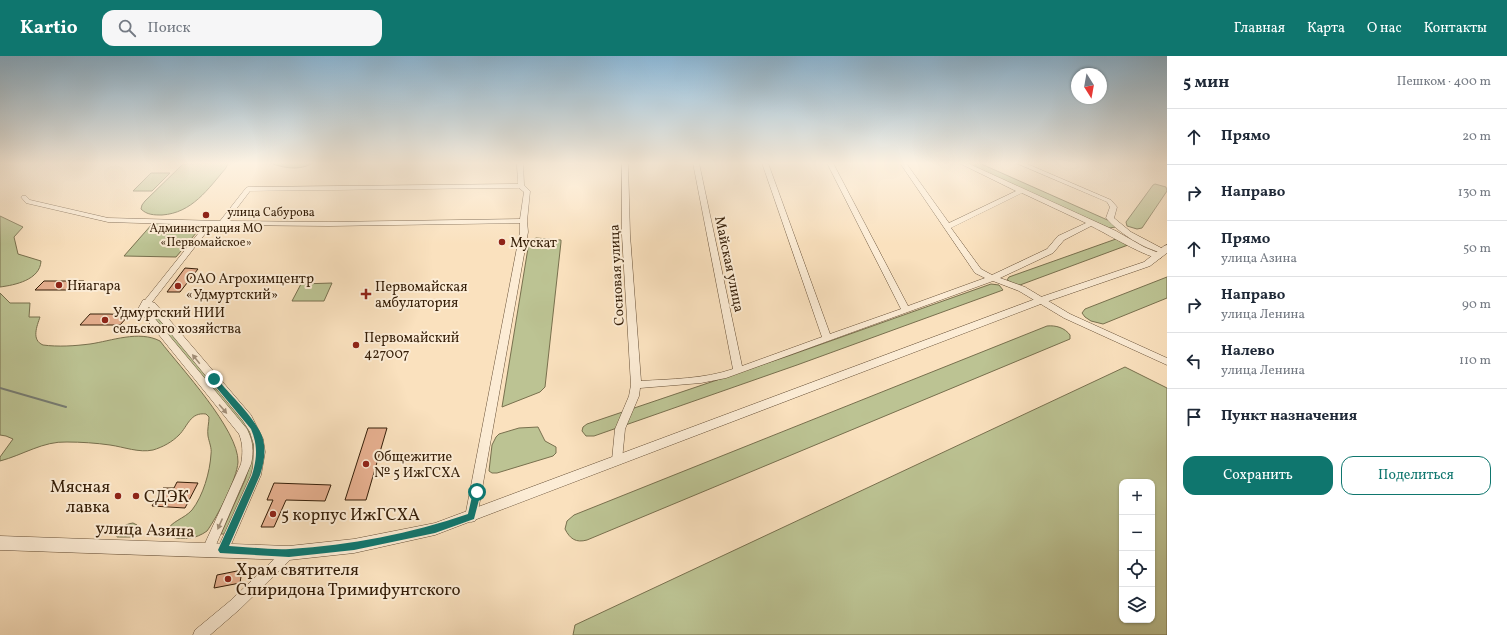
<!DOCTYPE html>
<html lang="ru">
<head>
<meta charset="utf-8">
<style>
  body { margin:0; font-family:Vollkorn,serif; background:#f6f6f7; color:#1f2937 }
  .controls { position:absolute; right:12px; bottom:12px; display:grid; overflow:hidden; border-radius:8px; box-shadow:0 1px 3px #0004 }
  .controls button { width:36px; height:36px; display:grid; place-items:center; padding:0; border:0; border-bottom:1px solid #e0e1e3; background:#fff; color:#1f2937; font:20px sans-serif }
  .compass { position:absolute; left:1071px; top:12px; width:36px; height:36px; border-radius:50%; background:#fff; box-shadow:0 1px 3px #0004; rotate:169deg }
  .stop { position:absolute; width:12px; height:12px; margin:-9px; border:3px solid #0f766e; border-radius:50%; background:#fff }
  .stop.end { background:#0f766e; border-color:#fff; box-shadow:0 1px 4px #0008 }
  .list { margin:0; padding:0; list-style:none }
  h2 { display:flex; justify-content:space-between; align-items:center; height:52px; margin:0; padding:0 16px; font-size:17px }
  h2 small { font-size:13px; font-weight:400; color:#747a83 }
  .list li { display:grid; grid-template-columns:26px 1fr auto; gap:12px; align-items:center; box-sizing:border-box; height:56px; padding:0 16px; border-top:1px solid #e0e1e3 }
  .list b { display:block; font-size:15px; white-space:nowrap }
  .list p { margin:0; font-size:13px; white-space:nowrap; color:#747a83 }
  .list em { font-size:13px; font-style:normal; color:#747a83 }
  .actions { display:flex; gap:8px; padding:12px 16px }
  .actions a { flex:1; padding:9px 0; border:1px solid #0f766e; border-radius:12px; text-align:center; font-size:14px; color:#0f766e }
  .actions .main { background:#0f766e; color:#fff }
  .icon { flex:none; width:22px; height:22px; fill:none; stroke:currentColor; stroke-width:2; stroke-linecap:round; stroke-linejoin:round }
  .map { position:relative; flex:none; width:1167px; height:579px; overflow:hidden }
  header { display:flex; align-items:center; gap:24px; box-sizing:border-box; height:56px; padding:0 20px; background:#0f766e; color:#fff }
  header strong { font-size:19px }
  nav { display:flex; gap:22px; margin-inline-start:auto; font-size:14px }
  .search { width:280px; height:36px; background:#f6f6f7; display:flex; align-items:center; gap:10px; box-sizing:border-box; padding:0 14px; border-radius:12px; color:#747a83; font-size:15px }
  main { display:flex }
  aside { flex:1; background:#fff }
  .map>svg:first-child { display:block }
  .green { fill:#bcc393; stroke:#78704e; fill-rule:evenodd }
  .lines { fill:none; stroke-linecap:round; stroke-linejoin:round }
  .stream { stroke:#767c73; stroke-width:2 }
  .building { fill:#e7b090; stroke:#351e08 }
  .minor-casing { stroke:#664f36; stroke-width:1 }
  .tertiary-casing { stroke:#664f36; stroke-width:1 }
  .minor { fill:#fcecd5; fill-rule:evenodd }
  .tertiary { fill:#fcecd5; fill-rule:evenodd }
  .oneway { fill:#a28f79 }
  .route { fill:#0f766e }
  .poi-dot { fill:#8f2418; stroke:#fcecd5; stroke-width:1.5 }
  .labels { text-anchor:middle; stroke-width:4; stroke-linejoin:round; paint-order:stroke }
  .far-street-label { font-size:12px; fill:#351e08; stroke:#fcecd5 }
  .far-poi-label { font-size:12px; fill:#351e08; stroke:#fcecd5 }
  .poi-label { font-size:14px; fill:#351e08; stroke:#fcecd5; text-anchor:start }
  .street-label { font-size:14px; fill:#351e08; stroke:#fcecd5 }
  .near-poi-label { font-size:17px; fill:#351e08; stroke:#fcecd5; text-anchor:start }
  .near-street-label { font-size:17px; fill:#351e08; stroke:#fcecd5 }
</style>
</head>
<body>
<header>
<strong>Kartio</strong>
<div class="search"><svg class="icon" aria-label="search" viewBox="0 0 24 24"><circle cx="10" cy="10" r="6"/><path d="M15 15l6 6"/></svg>Поиск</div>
<nav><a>Главная</a><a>Карта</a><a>О нас</a><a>Контакты</a></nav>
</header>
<main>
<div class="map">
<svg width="1167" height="579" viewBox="0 0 1167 579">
  <rect width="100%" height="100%" fill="#fae1be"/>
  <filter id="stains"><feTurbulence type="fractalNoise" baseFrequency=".005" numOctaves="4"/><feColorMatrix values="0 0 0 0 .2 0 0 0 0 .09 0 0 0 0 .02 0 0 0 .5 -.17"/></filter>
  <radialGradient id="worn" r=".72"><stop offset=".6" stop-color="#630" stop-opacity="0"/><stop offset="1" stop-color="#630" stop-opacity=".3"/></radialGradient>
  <!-- green -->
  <g class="green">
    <path d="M228,107L226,112C208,133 192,157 162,159C154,159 147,159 141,153L142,149L145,145L183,108Z"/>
    <path d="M270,107H313C299,115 284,112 270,107Z"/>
    <polygon points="963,107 979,107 1112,166 1116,171 1109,172"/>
    <polygon points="151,117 170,117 152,135 133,135"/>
    <polygon points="1155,128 1166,131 1167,135 1142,172 1137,173 1127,170 1126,166 1153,129"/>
    <path d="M0,160L23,171L14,181L18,198L41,205C40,224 15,229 0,231Z"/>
    <polygon points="153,167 196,168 199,170 197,176 176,201 124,200"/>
    <polygon points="536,182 561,184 561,186 545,331 540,336 502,351 529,186"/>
    <polygon points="1116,183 1128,189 1020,229 1016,229 1007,224 1009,221"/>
    <polygon points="1167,221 1167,242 1103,268 1091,265 1085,261 1082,257 1085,253"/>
    <polygon points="332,227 324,245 292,245 301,228"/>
    <polygon points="991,228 999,229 1003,234 797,309 594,380 586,380 582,375 583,371 587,368 788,300"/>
    <path d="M0,237L10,247H30L29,261H40C37,270 31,284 43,289C58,291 74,290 90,288C111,285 139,274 160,285C180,311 239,374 238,406C237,423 217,461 207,475C196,483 184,484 171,481L166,476C171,465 184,463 192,454C203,440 210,416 211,398C212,392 209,386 208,380C207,374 209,367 209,361L206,358C190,356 188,370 179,379C172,386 163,391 153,394C139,397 124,391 110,389C96,387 81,386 67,386C43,385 23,399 0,405V401L13,383L6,380L0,379Z"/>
    <polygon points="149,250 254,378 257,406 227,478 221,478 245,424 251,406 250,384 144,252"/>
    <path d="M1047,270C1056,269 1065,272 1070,279V283L587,484C576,487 570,483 565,473L567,465L574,459Z"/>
    <path d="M1125,311L1167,332V579H573L575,569ZM1122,426H1152V564H1122Z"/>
    <polygon points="538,371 545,385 556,391 556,397 553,400 497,417 492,417 489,415 492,389 496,381 499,378 519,372"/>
    <path d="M133,467L137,469L138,473L133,481H117C118,473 125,468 133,467Z"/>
  </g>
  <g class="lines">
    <!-- stream -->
    <polyline class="stream" points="0,332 66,351"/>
  </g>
  <!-- building -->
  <g class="building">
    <polygon points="185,212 198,213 180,236 167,236"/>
    <polygon points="44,225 84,225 75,234 35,234"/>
    <polygon points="90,258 109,258 129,259 120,269 80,269"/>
    <polygon points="368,372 387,372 366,444 345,444"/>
    <polygon points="177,426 198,427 185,452 152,450 163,432 174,432"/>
    <polygon points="274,427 331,429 325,445 286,444 274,471 261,471 273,444 267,444"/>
    <polygon points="242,514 240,527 214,532 217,519"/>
  </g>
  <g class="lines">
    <!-- minor casing -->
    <g class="minor-casing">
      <g id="minor">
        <path d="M517,107H523L524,129L530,135L527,165L528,176L477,461L475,465L471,466L467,465L465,461L520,176V167L329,170L212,169L152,246L155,247L251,359L263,383L265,396L261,419L227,498L223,499L219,498L217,494L251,419L253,411L254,389L250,376L243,365L149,251L147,253L247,373C253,385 254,395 251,408L212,498L208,499L204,498L202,494L241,408C243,397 243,388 239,378L138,253L143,244H145L205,169L108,166L26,147L21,141L22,140H26L30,144L108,162L220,165L246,132L248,131L518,128ZM519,132L524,136L520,163L329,166L227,165L250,135Z"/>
        <path d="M622,107H628L630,179L641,325C671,323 704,323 733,313L693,107H699L742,310L822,281L762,107H768L830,278L901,253L827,107H833L908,250L985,222L975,217L900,107H906L949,167L1016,135L959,107H967L1116,175L1144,191L1161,198V202C1150,204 1104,176 1091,170L1064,184L1053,197L1000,222L1025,231L1070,258L1167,302V309L1064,262L1019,235L993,225L726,322L701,327L640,332L639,340L625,373L622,404L621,407L617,408L613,407L612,404L615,373L629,340L631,329L622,179ZM1022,137L1086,167L1058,180L1047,193L992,219L981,213L951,172Z"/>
        <path d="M1016,107H1025L1111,144L1117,151L1114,162L1131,176L1167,195L1163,197C1143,192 1120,178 1106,162L1110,151L1107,146Z"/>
        <polygon points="289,491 293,493 295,497 293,501 240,553 210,579 193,579 195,574 230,545 285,493"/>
      </g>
    </g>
    <!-- tertiary casing -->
    <g class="tertiary-casing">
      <polygon id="tertiary" points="1167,189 1167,197 1150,210 1046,246 435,479 354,497 289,504 0,494 0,480 289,490 354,483 435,467 1038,242 1144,206 1164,190"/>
    </g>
    <!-- minor -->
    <use href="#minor" class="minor"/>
    <!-- tertiary -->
    <use href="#tertiary" class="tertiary"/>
  </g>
  <!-- one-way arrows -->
  <defs><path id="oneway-solid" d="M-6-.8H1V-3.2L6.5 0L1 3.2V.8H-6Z"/></defs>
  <g class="oneway">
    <use href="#oneway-solid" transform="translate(196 303) rotate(-129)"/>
    <use href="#oneway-solid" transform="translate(223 353) rotate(49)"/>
    <use href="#oneway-solid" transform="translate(220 468) rotate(114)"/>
  </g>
  <!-- sky -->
  <linearGradient id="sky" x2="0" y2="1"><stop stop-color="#8bb7d6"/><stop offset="0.57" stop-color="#fdf2e2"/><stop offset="1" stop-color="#fdf2e2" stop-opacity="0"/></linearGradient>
  <rect width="1167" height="188" fill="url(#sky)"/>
  <!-- route -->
  <path class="route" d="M214,321L216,322C228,336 259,366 263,383C266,395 264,407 260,419L229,490C249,491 270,494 290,493C350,489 411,478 468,458L473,436L477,433L481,436L474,463L435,477L354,494L289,501L220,497L218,494L252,419C257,403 258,389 251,373L211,325L210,323Z"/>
  <!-- markers -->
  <g class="poi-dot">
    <circle cx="206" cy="159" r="4"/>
    <circle cx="502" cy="186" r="4"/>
    <circle cx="59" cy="229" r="4"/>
    <circle cx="178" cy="230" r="4"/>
    <path d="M364 232h4v4h4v4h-4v4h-4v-4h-4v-4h4z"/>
    <circle cx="105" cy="264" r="4"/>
    <circle cx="356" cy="289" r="4"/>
    <circle cx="366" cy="408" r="4"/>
    <circle cx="118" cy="440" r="4"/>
    <circle cx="136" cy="440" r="4"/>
    <circle cx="273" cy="458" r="4"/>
    <circle cx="228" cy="523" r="4"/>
  </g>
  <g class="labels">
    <!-- far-street labels -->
    <g class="far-street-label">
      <text x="271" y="160">улица Сабурова</text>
    </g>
    <!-- far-poi labels -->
    <g class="far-poi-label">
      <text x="206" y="176">Администрация МО<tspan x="206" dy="14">«Первомайское»</tspan></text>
    </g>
    <!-- poi labels -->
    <g class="poi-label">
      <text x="510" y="191">Мускат</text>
      <text x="186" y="227">ОАО Агрохимцентр<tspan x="186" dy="16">«Удмуртский»</tspan></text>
      <text x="67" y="234">Ниагара</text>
      <text x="375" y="235">Первомайская<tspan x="375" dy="16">амбулатория</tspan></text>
      <text x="113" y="261">Удмуртский НИИ<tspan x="113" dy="16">сельского хозяйства</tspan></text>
      <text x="364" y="286">Первомайский<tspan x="364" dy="16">427007</tspan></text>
      <text x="374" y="405">Общежитие<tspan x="374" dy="16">№ 5 ИжГСХА</tspan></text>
    </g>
    <!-- street labels -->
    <g class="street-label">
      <text transform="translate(730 208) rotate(78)" y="5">Майская улица</text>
      <text transform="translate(616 219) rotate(-93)" y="5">Сосновая улица</text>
    </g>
    <!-- near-poi labels -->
    <g class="near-poi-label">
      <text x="110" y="436" text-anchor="end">Мясная<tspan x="110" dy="20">лавка</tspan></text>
      <text x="144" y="446">СДЭК</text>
      <text x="281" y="464">5 корпус ИжГСХА</text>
      <text x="236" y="519">Храм святителя<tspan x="236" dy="20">Спиридона Тримифунтского</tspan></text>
    </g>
    <!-- near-street labels -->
    <g class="near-street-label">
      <text transform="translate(145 473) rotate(2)" y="6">улица Азина</text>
    </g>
  </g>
  <rect width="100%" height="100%" filter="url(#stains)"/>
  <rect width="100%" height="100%" fill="url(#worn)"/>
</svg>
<div class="controls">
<button>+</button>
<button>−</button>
<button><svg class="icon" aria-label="locate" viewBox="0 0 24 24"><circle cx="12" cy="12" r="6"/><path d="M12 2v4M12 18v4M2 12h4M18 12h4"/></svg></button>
<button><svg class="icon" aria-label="layers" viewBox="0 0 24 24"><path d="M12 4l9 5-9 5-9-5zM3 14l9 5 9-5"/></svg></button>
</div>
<svg class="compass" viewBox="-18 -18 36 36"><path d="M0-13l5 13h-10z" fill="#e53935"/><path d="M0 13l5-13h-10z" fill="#747a83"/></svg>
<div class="stop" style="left:477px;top:436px"></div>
<div class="stop end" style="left:214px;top:323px"></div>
</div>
<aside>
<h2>5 мин<small>Пешком · 400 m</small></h2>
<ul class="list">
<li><svg class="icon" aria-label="ahead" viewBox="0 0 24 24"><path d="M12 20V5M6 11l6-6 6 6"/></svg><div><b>Прямо</b></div><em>20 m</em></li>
<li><svg class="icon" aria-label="right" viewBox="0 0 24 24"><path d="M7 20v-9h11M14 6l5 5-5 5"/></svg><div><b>Направо</b></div><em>130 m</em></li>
<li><svg class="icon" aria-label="ahead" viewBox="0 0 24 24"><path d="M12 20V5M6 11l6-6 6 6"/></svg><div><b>Прямо</b><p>улица Азина</p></div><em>50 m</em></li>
<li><svg class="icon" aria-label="right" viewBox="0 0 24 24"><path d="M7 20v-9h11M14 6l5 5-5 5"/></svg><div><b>Направо</b><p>улица Ленина</p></div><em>90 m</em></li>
<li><svg class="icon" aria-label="left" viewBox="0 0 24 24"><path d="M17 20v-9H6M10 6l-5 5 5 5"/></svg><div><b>Налево</b><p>улица Ленина</p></div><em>110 m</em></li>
<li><svg class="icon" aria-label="arrive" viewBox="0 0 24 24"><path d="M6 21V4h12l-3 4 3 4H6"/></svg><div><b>Пункт назначения</b></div></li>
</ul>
<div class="actions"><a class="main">Сохранить</a><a>Поделиться</a></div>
</aside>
</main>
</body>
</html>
